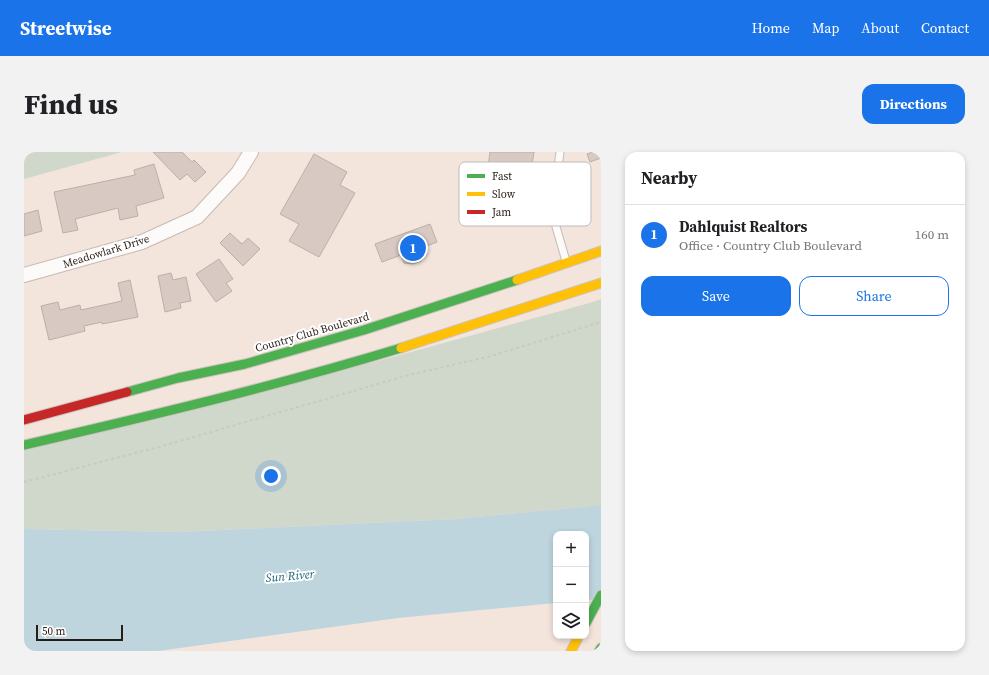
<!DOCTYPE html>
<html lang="en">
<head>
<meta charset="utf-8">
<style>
  body { margin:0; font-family:"Source Serif 4",serif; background:#f2f2f2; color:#202124 }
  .controls { position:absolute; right:12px; bottom:12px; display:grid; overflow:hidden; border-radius:8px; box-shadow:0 2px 6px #0003 }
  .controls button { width:36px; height:36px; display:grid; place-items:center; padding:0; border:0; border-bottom:1px solid #e0e0e0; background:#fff; color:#202124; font:20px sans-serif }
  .scale { position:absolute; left:12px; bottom:10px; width:87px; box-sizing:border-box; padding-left:4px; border:2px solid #281c16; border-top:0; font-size:11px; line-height:14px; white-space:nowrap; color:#281c16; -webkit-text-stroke:3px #fff; paint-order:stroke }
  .you { position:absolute; left:247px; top:324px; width:14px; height:14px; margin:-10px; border:3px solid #fff; border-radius:50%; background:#1a73e8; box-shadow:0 0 0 6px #1a73e833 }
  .badge { display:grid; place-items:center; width:26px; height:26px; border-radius:50%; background:#1a73e8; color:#fff; font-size:13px; font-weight:700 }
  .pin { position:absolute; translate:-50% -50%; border:2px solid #fff; box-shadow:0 1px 4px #0006 }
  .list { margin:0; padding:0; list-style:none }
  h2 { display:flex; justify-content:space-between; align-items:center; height:52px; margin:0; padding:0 16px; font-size:17px }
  h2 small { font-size:13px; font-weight:400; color:#757577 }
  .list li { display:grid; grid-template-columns:26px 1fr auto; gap:12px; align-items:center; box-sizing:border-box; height:60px; padding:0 16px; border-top:1px solid #e0e0e0 }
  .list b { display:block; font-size:15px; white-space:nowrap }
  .list p { margin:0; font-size:13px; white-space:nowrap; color:#757577 }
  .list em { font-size:13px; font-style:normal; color:#757577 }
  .actions { display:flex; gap:8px; padding:12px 16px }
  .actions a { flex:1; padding:9px 0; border:1px solid #1a73e8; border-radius:12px; text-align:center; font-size:14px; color:#1a73e8 }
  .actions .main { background:#1a73e8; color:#fff }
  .icon { flex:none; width:22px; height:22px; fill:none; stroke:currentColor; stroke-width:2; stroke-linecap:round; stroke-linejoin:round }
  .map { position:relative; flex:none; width:577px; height:499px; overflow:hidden; border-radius:12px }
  header { display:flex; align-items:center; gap:24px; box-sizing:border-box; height:56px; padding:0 20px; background:#1a73e8; color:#fff }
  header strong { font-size:19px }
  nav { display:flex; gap:22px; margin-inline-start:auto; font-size:14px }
  .intro { display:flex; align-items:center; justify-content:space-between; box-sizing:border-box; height:96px; padding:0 24px }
  h1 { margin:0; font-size:28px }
  .button { padding:10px 18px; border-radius:12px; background:#1a73e8; color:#fff; font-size:14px; font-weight:700 }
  main { display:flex; gap:24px; padding:0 24px }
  aside { flex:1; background:#fff; border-radius:12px; box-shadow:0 2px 6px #0003 }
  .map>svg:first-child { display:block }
  .green { fill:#d0d8cc }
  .water { fill:#bed5de }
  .building { fill:#d8cac3; stroke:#bbafa8 }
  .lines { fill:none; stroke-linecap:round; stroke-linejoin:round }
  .lane-casing { stroke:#c7bab3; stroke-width:9 }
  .street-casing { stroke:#c7bab3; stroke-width:16 }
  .fast-casing { stroke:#ccc4bf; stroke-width:11 }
  .slow-casing { stroke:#ccc4bf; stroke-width:11 }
  .jam-casing { stroke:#ccc4bf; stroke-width:11 }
  .path { stroke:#cdc6c4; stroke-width:2; stroke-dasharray:3 3; stroke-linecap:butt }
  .lane { stroke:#fdfbfa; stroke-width:7 }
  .street { stroke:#fdfbfa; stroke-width:14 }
  .fast { stroke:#4caf50; stroke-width:9 }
  .slow { stroke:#ffc107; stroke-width:9 }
  .jam { stroke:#c62828; stroke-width:9 }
  .labels { text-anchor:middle; stroke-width:4; stroke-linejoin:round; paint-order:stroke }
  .street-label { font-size:11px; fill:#281c16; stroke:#fff }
  .water-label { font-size:12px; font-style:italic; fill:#165f76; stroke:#fff }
  .key { fill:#fff; stroke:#bebbb9; stroke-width:1 }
  .key-label { font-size:11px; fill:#281c16 }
</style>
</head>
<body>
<header>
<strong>Streetwise</strong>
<nav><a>Home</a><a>Map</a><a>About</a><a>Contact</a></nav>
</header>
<div class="intro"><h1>Find us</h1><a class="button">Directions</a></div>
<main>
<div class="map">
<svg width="577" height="499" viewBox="0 0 577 499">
  <rect width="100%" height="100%" fill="#f3e4dc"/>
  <!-- green -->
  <g class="green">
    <polygon points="0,0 98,0 0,27"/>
    <polygon points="577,147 577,353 431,367 155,380 0,377 0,298 358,208 569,150"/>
  </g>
  <!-- water -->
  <polygon class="water" points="577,353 577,447 562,448 562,382 532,382 532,451 374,466 134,499 0,499 0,377 155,380 431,367"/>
  <!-- building -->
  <g class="building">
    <polygon points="129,0 158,0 168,10 170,8 182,20 171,30 163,22 156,28"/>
    <polygon points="466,0 510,0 506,26 524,28 522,41 505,39 501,73 457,67"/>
    <polygon points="569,0 577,0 577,6 566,10 563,2"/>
    <polygon points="290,2 323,20 316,33 331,41 295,105 265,89 275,72 256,62"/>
    <polygon points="130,12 140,46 112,54 114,64 96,68 94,56 51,67 54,78 39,81 30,40 111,23 110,18"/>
    <polygon points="14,58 18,79 0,84 0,62"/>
    <polygon points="406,72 413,90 400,95 403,102 397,109 389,112 380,111 377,103 358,110 351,92"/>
    <polygon points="206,81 218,92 224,86 236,97 219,114 196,91"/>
    <polygon points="195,107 209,127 202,131 208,139 192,150 172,122"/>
    <polygon points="147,121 149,128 162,125 167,149 156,151 157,156 141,160 134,124"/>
    <polygon points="106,128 114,165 78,172 78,170 60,174 61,179 25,188 17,154 34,150 36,158 56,153 57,158 98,149 94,131"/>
  </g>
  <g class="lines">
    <!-- lane casing -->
    <g class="lane-casing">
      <polyline id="lane" points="536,0 528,61 542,109"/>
    </g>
    <!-- street casing -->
    <g class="street-casing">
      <polyline id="street" points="0,123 118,90 173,65 214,21 227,0"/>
    </g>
    <!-- fast casing -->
    <g class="fast-casing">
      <g id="fast">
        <polyline points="103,240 154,226 221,212 340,178 493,128"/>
        <path d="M0,293C126,264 252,234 377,196"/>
        <polyline points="562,471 577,443"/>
        <polyline points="575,499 577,496"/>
      </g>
    </g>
    <!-- slow casing -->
    <g class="slow-casing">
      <g id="slow">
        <polyline points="493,128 577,99"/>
        <polyline points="377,196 577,131"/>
        <polyline points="547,499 555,484"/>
      </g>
    </g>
    <!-- jam casing -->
    <g class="jam-casing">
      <polyline id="jam" points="0,268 103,240"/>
    </g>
    <!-- path -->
    <polyline class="path" points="0,330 142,293 385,223 467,204 577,170"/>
    <!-- lane -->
    <use href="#lane" class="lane"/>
    <!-- street -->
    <use href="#street" class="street"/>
    <!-- fast -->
    <use href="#fast" class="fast"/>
    <!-- slow -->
    <use href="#slow" class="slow"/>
    <!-- jam -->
    <use href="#jam" class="jam"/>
  </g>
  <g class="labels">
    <!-- street labels -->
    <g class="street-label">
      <text transform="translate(82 99) rotate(-17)" y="4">Meadowlark Drive</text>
      <text transform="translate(288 180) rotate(-16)" y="4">Country Club Boulevard</text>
    </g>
    <!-- water labels -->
    <g class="water-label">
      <text transform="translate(266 424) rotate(-5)" y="4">Sun River</text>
    </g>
  </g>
  <!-- legend -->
  <rect x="435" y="10" width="132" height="64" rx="6" class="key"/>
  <rect x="443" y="22" width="18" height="4" fill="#4caf50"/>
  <rect x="443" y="40" width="18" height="4" fill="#ffc107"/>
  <rect x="443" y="58" width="18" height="4" fill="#c62828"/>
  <g class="key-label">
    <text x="468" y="28">Fast</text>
    <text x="468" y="46">Slow</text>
    <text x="468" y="64">Jam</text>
  </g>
</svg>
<div class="controls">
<button>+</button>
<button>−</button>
<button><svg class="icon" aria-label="layers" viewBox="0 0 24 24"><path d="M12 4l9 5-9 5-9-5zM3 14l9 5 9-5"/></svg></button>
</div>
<div class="scale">50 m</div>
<div class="you"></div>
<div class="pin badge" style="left:389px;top:96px">1</div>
</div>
<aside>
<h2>Nearby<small></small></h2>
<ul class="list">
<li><span class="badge">1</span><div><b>Dahlquist Realtors</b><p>Office · Country Club Boulevard</p></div><em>160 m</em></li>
</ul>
<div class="actions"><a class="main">Save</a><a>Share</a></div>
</aside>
</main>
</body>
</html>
